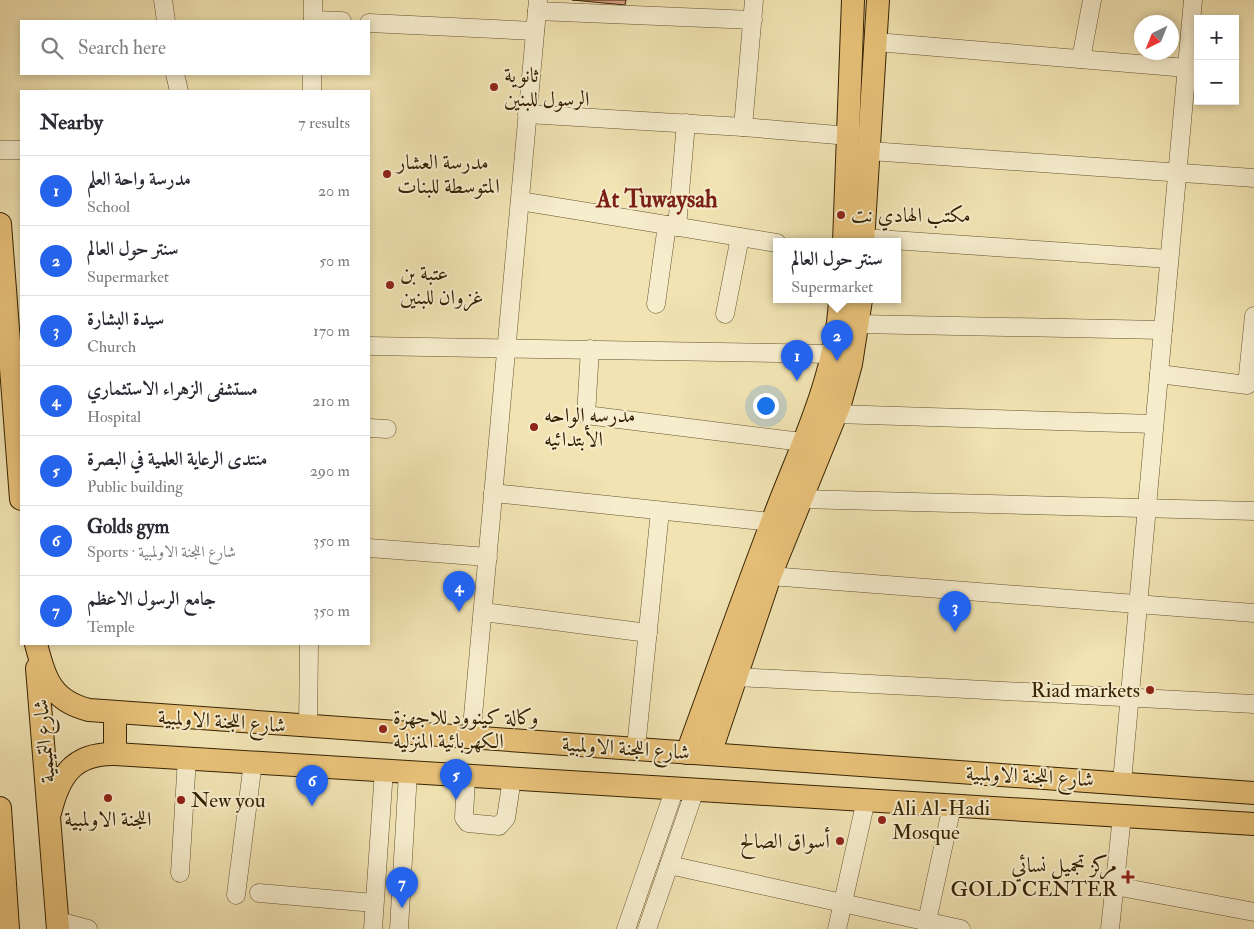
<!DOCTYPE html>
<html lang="en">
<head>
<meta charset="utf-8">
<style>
  body { margin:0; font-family:"IM FELL Double Pica",Amiri,serif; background:#f7f7f7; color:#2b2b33 }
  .controls { position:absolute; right:15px; top:15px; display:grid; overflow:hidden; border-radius:0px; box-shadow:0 2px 8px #0003 }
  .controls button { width:45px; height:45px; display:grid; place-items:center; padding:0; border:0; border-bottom:1px solid #e1e1e2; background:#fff; color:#2b2b33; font:25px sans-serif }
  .compass { position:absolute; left:1134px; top:15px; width:45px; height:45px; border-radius:50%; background:#fff; box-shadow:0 2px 8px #0003; rotate:223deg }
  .you { position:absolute; left:765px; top:405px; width:18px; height:18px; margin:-12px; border:4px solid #fff; border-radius:50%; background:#1a73e8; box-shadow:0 0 0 8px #1a73e833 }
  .badge { display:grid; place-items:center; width:32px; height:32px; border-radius:50%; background:#2563eb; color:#fff; font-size:16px; font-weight:700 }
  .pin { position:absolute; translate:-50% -41px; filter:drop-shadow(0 1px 2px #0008) }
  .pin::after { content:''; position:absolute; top:26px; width:18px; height:15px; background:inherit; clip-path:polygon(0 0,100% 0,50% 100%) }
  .popup { position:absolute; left:773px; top:238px; width:128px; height:65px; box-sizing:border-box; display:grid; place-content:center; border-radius:0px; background:#fff; filter:drop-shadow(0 1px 4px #0005); font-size:16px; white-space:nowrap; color:#7c7c81 }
  .popup b { font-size:19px; color:#2b2b33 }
  .popup::after { content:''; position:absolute; left:50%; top:100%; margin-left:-10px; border:10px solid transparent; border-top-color:#fff }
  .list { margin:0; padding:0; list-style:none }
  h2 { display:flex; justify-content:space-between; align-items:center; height:65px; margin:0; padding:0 20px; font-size:21px }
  h2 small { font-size:16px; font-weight:400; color:#7c7c81 }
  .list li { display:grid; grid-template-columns:32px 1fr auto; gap:15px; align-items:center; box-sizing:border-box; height:70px; padding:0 20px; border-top:1px solid #e1e1e2 }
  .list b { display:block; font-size:19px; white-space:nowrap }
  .list p { margin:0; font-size:16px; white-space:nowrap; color:#7c7c81 }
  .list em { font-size:16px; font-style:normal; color:#7c7c81 }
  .icon { flex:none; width:28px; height:28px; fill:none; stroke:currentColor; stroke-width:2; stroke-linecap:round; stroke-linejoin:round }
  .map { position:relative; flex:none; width:1254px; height:929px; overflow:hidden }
  .search { position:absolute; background:#fff; box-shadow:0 2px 8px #0003; left:20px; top:20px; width:350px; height:55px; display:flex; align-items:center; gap:12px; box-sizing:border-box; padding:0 18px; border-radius:0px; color:#7c7c81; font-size:19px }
  .panel { position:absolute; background:#fff; box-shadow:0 2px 8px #0003; left:20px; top:90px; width:350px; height:555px; border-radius:0px }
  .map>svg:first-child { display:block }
  .building { fill:#daa18a; stroke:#362203 }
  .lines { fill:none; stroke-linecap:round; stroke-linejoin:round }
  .minor-casing { stroke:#65522f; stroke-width:19 }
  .major-casing { stroke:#362203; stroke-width:24 }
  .minor { stroke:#f6edcd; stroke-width:18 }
  .major { stroke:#e8c279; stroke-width:22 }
  .poi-dot { fill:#8f2418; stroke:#f6edcd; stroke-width:2 }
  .labels { text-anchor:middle; stroke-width:4; stroke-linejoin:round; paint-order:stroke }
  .poi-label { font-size:21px; fill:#362203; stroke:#f6edcd; text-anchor:start }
  .street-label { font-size:21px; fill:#362203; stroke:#f6edcd }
  .quarter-label { font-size:24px; font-weight:bold; fill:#7a1f14; stroke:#f6edcd }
</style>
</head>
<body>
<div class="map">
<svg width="1254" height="929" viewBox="0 0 1254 929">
  <rect width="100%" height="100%" fill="#f1e3b2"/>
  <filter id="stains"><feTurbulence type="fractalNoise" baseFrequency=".004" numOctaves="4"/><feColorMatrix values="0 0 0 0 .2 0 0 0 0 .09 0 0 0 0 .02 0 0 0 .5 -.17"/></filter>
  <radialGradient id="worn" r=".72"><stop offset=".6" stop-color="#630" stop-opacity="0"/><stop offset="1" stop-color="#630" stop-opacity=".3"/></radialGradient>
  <!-- building -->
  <polygon class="building" points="572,0 626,0 625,5"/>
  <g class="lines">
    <!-- minor casing -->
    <g class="minor-casing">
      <g id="minor">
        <polyline points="163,0 166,21"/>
        <polyline points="537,11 753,20"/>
        <polyline points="313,20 342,21"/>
        <polyline points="313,21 313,0"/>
        <polyline points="369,23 535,31"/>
        <polyline points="876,42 1187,68"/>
        <polyline points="1081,59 1092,0"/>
        <polyline points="175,74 179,91"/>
        <polyline points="312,91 312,74"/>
        <polyline points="527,114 743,127 849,136"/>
        <polyline points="743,127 754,0"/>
        <polyline points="0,150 21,150"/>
        <polyline points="870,151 1254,178"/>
        <polyline points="520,201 777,243"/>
        <polyline points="677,227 686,123"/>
        <polyline points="863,238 1169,259"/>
        <polyline points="656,304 667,225"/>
        <polyline points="725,314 740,237"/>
        <polyline points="858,324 1163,330"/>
        <polyline points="369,346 833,354"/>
        <polyline points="590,349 586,415 802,442"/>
        <polyline points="1159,374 1247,385 1254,316"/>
        <polyline points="835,414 1154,424"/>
        <polyline points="369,428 387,429"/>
        <polyline points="493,493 771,522"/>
        <polyline points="800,499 1254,511"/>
        <polyline points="369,548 488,557"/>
        <polyline points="770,576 1254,613"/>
        <polyline points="483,612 648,633"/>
        <polyline points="736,677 1254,704"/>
        <polyline points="308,727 309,644"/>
        <polyline points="471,738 538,0"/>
        <polyline points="636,748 660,511"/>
        <polyline points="466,775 464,818 468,823 499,826 506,818 512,778"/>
        <polyline points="1122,782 1193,0"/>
        <polyline points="669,865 961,929"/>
        <polyline points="180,873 187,758"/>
        <polyline points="1115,886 1254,912"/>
        <polyline points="259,893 374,903"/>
        <polyline points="236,895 253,762"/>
        <polyline points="58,921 88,929"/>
        <polyline points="927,921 952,806"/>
        <polyline points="373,929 384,770"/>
        <polyline points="399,929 408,772"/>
        <polyline points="626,929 675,788"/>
        <polyline points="647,929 695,790"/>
        <polyline points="837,929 866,800"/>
        <polyline points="1110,929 1122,816"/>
      </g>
    </g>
    <!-- major casing -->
    <g class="major-casing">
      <g id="major">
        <polyline points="0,224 21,499"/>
        <polyline points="844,242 853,0"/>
        <polyline points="863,242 878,0"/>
        <path d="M36,644C45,678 51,701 89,710L1254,793"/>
        <polyline points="37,668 58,929"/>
        <polyline points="115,712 115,754"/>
        <path d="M687,753C716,674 744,595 774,517C801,446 836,377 840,300"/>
        <polyline points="710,754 770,576 840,404 851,364 861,300"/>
        <polyline points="0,808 8,929"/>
        <path d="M50,813C59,776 73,753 115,754L1254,824"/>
      </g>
    </g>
    <!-- minor -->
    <use href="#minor" class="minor"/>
    <!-- major -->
    <use href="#major" class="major"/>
  </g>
  <!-- markers -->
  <g class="poi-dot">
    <circle cx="494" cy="87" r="5"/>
    <circle cx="387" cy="174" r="5"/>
    <circle cx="841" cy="215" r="5"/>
    <circle cx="390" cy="285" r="5"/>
    <circle cx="534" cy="427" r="5"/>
    <circle cx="1150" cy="690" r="5"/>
    <circle cx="383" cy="729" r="5"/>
    <circle cx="108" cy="798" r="5"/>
    <circle cx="181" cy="800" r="5"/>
    <circle cx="882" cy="820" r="5"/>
    <circle cx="840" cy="841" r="5"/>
    <path d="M1125.5 869.5h5v5h5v5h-5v5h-5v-5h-5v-5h5z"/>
  </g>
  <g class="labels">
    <!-- poi labels -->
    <g class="poi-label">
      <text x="504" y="82">ثانوية<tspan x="504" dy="24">الرسول للبنين</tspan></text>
      <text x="397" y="169">مدرسة العشار<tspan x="397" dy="24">المتوسطة للبنات</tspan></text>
      <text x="851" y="222">مكتب الهادي نت</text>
      <text x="400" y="280">عتبة بن<tspan x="400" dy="24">غزوان للبنين</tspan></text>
      <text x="544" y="422">مدرسه الواحه<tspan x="544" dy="24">الأبتدائيه</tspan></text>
      <text x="1140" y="697" text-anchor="end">Riad markets</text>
      <text x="393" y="724">وكالة كينوود للاجهزة<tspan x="393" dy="24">الكهربائية المنزلية</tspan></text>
      <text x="191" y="807">New you</text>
      <text x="892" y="815">Ali Al-Hadi<tspan x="892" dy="24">Mosque</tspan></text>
      <text x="108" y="826" text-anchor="middle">اللجنة الاولمبية</text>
      <text x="830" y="848" text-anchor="end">أسواق الصالح</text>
      <text x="1117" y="872" text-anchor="end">مركز تجميل نسائي<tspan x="1117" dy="24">GOLD CENTER</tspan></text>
    </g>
    <!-- street labels -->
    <g class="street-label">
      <text transform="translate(222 721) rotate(4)" y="7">شارع اللجنة الاولمبية</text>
      <text transform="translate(44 741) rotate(-95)" y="7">شارع التميمية</text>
      <text transform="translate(626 748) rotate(4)" y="7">شارع اللجنة الاولمبية</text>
      <text transform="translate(1030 776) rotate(3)" y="7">شارع اللجنة الاولمبية</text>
    </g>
    <!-- quarter labels -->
    <g class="quarter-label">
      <text x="657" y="207">At Tuwaysah</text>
    </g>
  </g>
  <rect width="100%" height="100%" filter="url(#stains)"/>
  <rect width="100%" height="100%" fill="url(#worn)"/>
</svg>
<div class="controls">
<button>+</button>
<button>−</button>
</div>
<svg class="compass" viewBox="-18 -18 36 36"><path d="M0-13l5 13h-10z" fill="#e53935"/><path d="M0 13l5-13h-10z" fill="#7c7c81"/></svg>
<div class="you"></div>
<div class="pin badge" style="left:797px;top:381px">1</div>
<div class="pin badge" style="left:837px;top:361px">2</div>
<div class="popup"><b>سنتر حول العالم</b>Supermarket</div>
<div class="pin badge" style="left:955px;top:632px">3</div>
<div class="pin badge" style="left:459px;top:612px">4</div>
<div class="pin badge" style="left:456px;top:800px">5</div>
<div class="pin badge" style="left:312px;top:806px">6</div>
<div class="pin badge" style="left:402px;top:908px">7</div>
<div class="search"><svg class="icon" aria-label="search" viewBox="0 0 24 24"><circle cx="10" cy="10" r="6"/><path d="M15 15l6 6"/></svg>Search here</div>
<section class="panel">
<h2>Nearby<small>7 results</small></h2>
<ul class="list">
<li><span class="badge">1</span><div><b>مدرسة واحة العلم</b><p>School</p></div><em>20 m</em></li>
<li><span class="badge">2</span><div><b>سنتر حول العالم</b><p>Supermarket</p></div><em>50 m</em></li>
<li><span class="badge">3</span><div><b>سيدة البشارة</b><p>Church</p></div><em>170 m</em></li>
<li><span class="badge">4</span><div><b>مستشفى الزهراء الاستثماري</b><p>Hospital</p></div><em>210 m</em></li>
<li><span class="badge">5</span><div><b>منتدى الرعاية العلمية في البصرة</b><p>Public building</p></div><em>290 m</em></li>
<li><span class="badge">6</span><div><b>Golds gym</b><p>Sports · شارع اللجنة الاولمبية</p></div><em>350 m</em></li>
<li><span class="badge">7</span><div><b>جامع الرسول الاعظم</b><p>Temple</p></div><em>350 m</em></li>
</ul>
</section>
</div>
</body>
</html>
